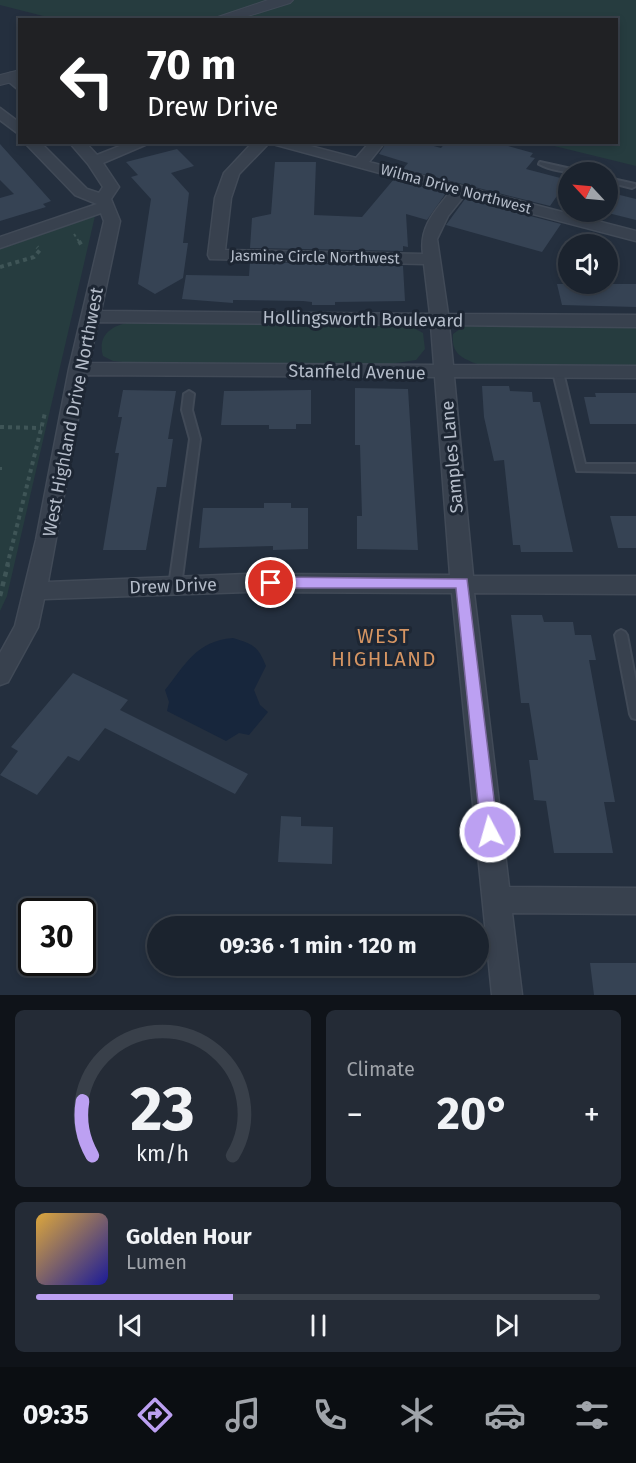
<!DOCTYPE html>
<meta charset="utf-8">
<style>
:root{--surface:#1b232e;--page:#242b36;--text:#f1f3f6;--muted:#a0a4aa;--line:#39404a;--accent:#bca0f2}
body{margin:0;font-family:"Fira Sans",sans-serif;background:var(--page);color:var(--text);height:100vh;display:flex;flex-direction:column;font-size:22px;white-space:nowrap}
*{box-sizing:border-box;margin:0}
p{font-size:20px;color:var(--muted)}
.icon{flex:none;width:33px;height:33px;fill:none;stroke:currentColor;stroke-width:2;stroke-linecap:round;stroke-linejoin:round}
.map{position:relative;height:995px;overflow:hidden}
.sheet{display:flex;flex-direction:column;gap:15px;padding:15px;background:#0f1319;flex:1}
.sheet>*{flex:none}
.top-card{position:absolute;left:18px;top:18px;width:600px;height:126px;border-radius:0px;box-shadow:0 3px 9px #0003,0 0 0 2px var(--line);background:#202124;color:#fff;overflow:hidden}
.needle{width:39px;rotate:296deg}
.controls{position:absolute;left:558px;top:162px;display:grid;gap:12px}
.controls a{display:grid;place-items:center;width:60px;height:60px;border-radius:50%;background:var(--surface);box-shadow:0 3px 9px #0003,0 0 0 2px var(--line);font-size:30px}
.speed{position:absolute;left:18px;top:898px;display:flex;gap:12px;font-size:30px;font-weight:700;text-align:center}
.speed>*{display:grid;place-content:center;width:78px;height:78px;border-radius:50%;background:var(--surface);box-shadow:0 3px 9px #0003,0 0 0 2px var(--line);line-height:1}
.speed .limit{border:3px solid #111;border-radius:9px;background:#fff;color:#111}
.pin{position:absolute;display:grid;place-items:center;width:51px;height:51px;color:#fff;margin:-26px;border:3px solid #fff;border-radius:50%;box-shadow:0 2px 6px #0007}
.me{position:absolute;width:66px;margin:-33px;rotate:354deg;stroke-linejoin:round;filter:drop-shadow(0 0 4px #0008)}
.turn{display:flex;align-items:center;gap:21px;height:126px;padding:0 30px;font-size:27px}
.turn .icon{width:78px;height:78px;stroke-width:2.5}
.turn b{display:block;font-size:42px;line-height:51px}
.big{font-size:45px;font-weight:700;line-height:1.1}
.sheet .tile{flex:1;display:flex;flex-direction:column;justify-content:center;gap:9px;min-width:0;padding:0 21px;border-radius:9px;background:var(--page)}
.sheet .dial{align-items:center;gap:0}
.dial svg{height:156px;overflow:visible;fill:none;stroke:var(--line);stroke-width:7;stroke-linecap:round;text-anchor:middle}
.dial text{fill:var(--text);stroke:none}
.song{display:flex;align-items:center;gap:18px}
.cover{width:72px;height:72px;border-radius:9px;background:linear-gradient(135deg,hsl(40 70% 55%),hsl(240 70% 35%))}
.played{height:6px;border-radius:3px;background:linear-gradient(90deg,var(--accent) 35%,var(--line) 35%)}
.keys{display:flex;justify-content:space-around;direction:ltr}
.heat{display:flex;justify-content:space-between;align-items:center;font-size:33px;direction:ltr}
.sheet .tiles{flex:1;display:grid;gap:15px;grid-template-columns:1fr 1fr}
.tile:last-child{grid-column:span 2}
.trip{position:absolute;left:147px;top:916px;width:342px;height:60px;border-radius:30px;background:var(--surface);box-shadow:0 3px 9px #0003,0 0 0 2px var(--line);font-weight:700;line-height:60px;text-align:center}
.tab-bar{display:flex;height:96px;justify-content:space-around;align-items:center;background:#0b0e12;color:var(--muted)}
.tab-bar .icon{width:42px;height:42px}
.tab-bar .selected{color:var(--accent)}
.tab-bar b{font-size:27px;color:var(--text)}
.map>svg:first-child{display:block}
.green{fill:#263c3f}
.water{fill:#17263c}
.building{fill:#364354}
.lines{fill:none;stroke-linecap:round;stroke-linejoin:round}
.service-casing{stroke:#414a57;stroke-width:4}
.minor-casing{stroke:#414a57;stroke-width:3}
.tertiary-casing{stroke:#414a57;stroke-width:2}
.path-far2{stroke:#3f5557;stroke-width:2;stroke-dasharray:3 3;stroke-linecap:butt}
.path-far1{stroke:#3f5557;stroke-width:4;stroke-dasharray:4 4;stroke-linecap:butt}
.path{stroke:#3f5557;stroke-width:4.5;stroke-dasharray:5 5;stroke-linecap:butt}
.service{fill:#38414e;fill-rule:evenodd}
.minor{fill:#38414e;fill-rule:evenodd}
.tertiary{fill:#38414e;fill-rule:evenodd}
.route{fill:#bca0f2;stroke:#7a689d;stroke-width:1.5}
.labels{text-anchor:middle;dominant-baseline:central;stroke-width:6;stroke-linejoin:round;paint-order:stroke}
.far-street-label{font-size:15px;fill:#b4bcc9;stroke:#1d2633}
.street-label{font-size:18px;fill:#b4bcc9;stroke:#1d2633}
.neighbourhood-label{font-size:20px;letter-spacing:1.5px;fill:#d59563;stroke:#1d2633}
</style>
<div class="map">
<svg width="636" height="995" viewBox="0 0 636 995">
<rect width="100%" height="100%" fill="#242f3e"/>
<path class="green" d="M0 0H636V166L542 143 616 142V20H59L0 5Z
M95 216 7 596 0 611V249Z
M131 322 408 325 423 333 425 349 416 360 390 364 131 363 113 361 103 356C97 335 112 325 131 322Z
M467 324 636 325V365L477 364C461 358 451 353 453 334Z"/>
<path class="water" d="M233 638C253 644 258 646 266 666L254 690 260 705 268 712 249 735 239 733 226 741 167 711 169 702 165 690C186 664 196 641 233 638Z"/>
<path class="building" d="M387 142H419L441 148 446 142H494L533 153 530 157 535 158 526 169 568 180 550 206 403 169 408 163 379 154Z
M0 144 51 201 43 204 46 207 0 221V198L14 194 0 180Z
M177 149 194 166 171 173 189 193 183 243H188L183 278 155 294 138 284 151 199 131 177 138 175 126 162Z
M275 162H316L314 215 362 217 394 179 446 193 427 220 406 214 408 247 403 246V251L250 248 252 218 271 214Z
M608 192 636 199V220L608 213Z
M465 199 561 224 542 252 446 225Z
M250 262 403 266 405 301 335 302V305H312V302L303 301 233 300V303L182 299 186 275 249 276Z
M557 284H636V307L562 305Z
M482 386H509L510 391 532 392 533 402H540L573 552H521L520 545H513L504 460 494 461 484 417Z
M355 388 408 389 418 550 357 549V516H362L360 445H355Z
M123 390 176 391 168 439H173L166 487H157L146 550H103L119 453H115L122 417H118Z
M311 390V424H296V429H269V425H221L224 391Z
M595 393H636V424H590L584 397H596Z
M264 503H291V508H308V549L273 550V546L199 548 203 508H264Z
M610 516H636V548H618Z
M511 615H542L544 622H573L575 635H591L596 660H589L615 802H604L613 853H554L546 801 534 800 529 760H538L529 703H521Z
M73 673 128 700 120 710 248 774 235 794 105 728 79 761 68 756 37 795 0 775 18 751 11 747Z
M281 816 301 817V826L333 827 332 864 278 862Z
M590 963H636V995H594Z"/>
<g class="lines">
<defs>
<path id="service" d="M540 162 576 170 580 172C567 173 550 170 539 164Z
M608 178 635 184 636 186 632 188 608 182Z
M558 369 563 372 585 464H636V472L577 471 553 372Z
M189 391 194 394 192 410 200 439 181 586 179 589H171L169 586 190 439 182 410 184 394Z
M621 630 625 632 627 635 636 682V719L632 718 630 714 615 635 617 632Z"/>
<path id="minor" d="M10 73 20 79V91L3 77Z
M0 108 20 123V135L0 120Z
M24 142H40L87 189 99 193 103 187 88 164 69 142H85L97 155 130 142H152L103 163 119 187 111 199 120 221 101 311 430 314 424 264 210 259 208 255 215 198 224 173 253 142H295L356 158 370 142H385L369 162 636 231V241L464 196 448 216 437 239 448 314 636 315V327L449 325 453 365 636 366V378L454 377 473 576H636V594L474 593 509 887 636 888V914L512 913 522 995H492L452 593 247 592 44 599 38 627 8 682 0 685V653L15 626 36 540 69 369 104 221 101 213 0 248V237L97 204 75 195ZM269 143 450 192C434 212 419 228 423 254L225 250 231 198 239 174ZM98 322 431 325 434 365 89 363ZM86 375 435 377 450 575 247 574 48 582Z"/>
<path id="tertiary" d="M268 0H293L290 3 235 20H209Z
M20 70V80L0 85V75Z"/>
</defs>
<use href="#service" class="service-casing"/>
<use href="#minor" class="minor-casing"/>
<use href="#tertiary" class="tertiary-casing"/>
<path class="path-far2" d="M74 234 80 243"/>
<path class="path-far1" d="M79 241 83 248
M0 267 34 257 40 250 37 247
M0 427 41 428
M0 467V470
M7 566 45 413"/>
<path class="path" d="M0 596 8 564"/>
<use href="#service" class="service"/>
<use href="#minor" class="minor"/>
<use href="#tertiary" class="tertiary"/>
</g>
<path class="route" d="M271 577 467 579 498 832 496 838 490 840 483 838 481 832 456 588H271L263 583Z"/>
<g class="labels">
<g class="far-street-label">
<text transform="translate(456 189) rotate(15)">Wilma Drive Northwest</text>
<text transform="translate(315 257) rotate(1)">Jasmine Circle Northwest</text>
</g>
<g class="street-label">
<text transform="translate(363 319) rotate(1)">Hollingsworth Boulevard</text>
<text transform="translate(357 372) rotate(1)">Stanfield Avenue</text>
<text transform="translate(73 412) rotate(-79)">West Highland Drive Northwest</text>
<text transform="translate(452 457) rotate(-95)">Samples Lane</text>
<text transform="translate(173 586) rotate(-2)">Drew Drive</text>
</g>
<g class="neighbourhood-label">
<text x="384" y="636">WEST<tspan x="384" dy="23">HIGHLAND</tspan></text>
</g>
</g>
</svg>
<div class="controls">
<a><svg class="needle" viewBox="-14 -14 28 28"><path d="M0-13l5 13h-10z" fill="#e53935"/><path d="M0 13l5-13h-10z" fill="#a0a4aa"/></svg></a>
<a><svg class="icon" aria-label="sound" viewBox="0 0 24 24"><path d="M4 9h4l5-4v14l-5-4H4zM17 9q2 3 0 6"/></svg></a>
</div>
<div class="speed"><div class="limit">30</div></div>
<div class="pin" style="left:271px;top:583px;background:#d93025"><svg class="icon" aria-label="arrive" viewBox="0 0 24 24"><path d="M6 21V4h12l-3 4 3 4H6"/></svg></div>
<svg class="me" style="left:490px;top:832px" viewBox="-20 -20 40 40"><circle r="17" fill="#bca0f2" stroke="#fff" stroke-width="3"/><path d="M0-11L8 9 0 5-8 9z" fill="#fff"/></svg>
<div class="trip">09:36 · 1 min · 120 m</div>
<div class="top-card">
<div class="turn"><svg class="icon" aria-label="left" viewBox="0 0 24 24"><path d="M17 20v-9H6M10 6l-5 5 5 5"/></svg><div><b>70 m</b>Drew Drive</div></div>
</div>
</div>
<section class="sheet">
<div class="tiles">
<div class="tile dial"><svg viewBox="0 0 100 80">
<path d="M14 69A42 42 0 1 1 86 69"/>
<path d="M14 69A42 42 0 0 1 9 41" stroke="#bca0f2"/>
<text x="50" y="56" font-size="32" font-weight="700">23</text>
<text x="50" y="72" font-size="11">km/h</text>
</svg></div>
<div class="tile"><p>Climate</p>
<div class="heat"><a>−</a><b class="big">20°</b><a>+</a></div>
</div>
<div class="tile">
<div class="song"><i class="cover"></i><div><b>Golden Hour</b><p>Lumen</p></div></div>
<div class="played"></div>
<div class="keys"><svg class="icon" aria-label="previous" viewBox="0 0 24 24"><path d="M18 5L8 12l10 7zM5 5v14"/></svg><svg class="icon" aria-label="pause" viewBox="0 0 24 24"><path d="M8 5v14M16 5v14"/></svg><svg class="icon" aria-label="next" viewBox="0 0 24 24"><path d="M6 5l10 7-10 7zM19 5v14"/></svg></div>
</div>
</div>
</section>
<nav class="tab-bar">
<b>09:35</b>
<svg class="icon selected" aria-label="directions" viewBox="0 0 24 24"><path d="M12 3l9 9-9 9-9-9zM9 14v-3h6M13 9l2 2-2 2"/></svg>
<svg class="icon" aria-label="music" viewBox="0 0 24 24"><path d="M9 18V5l10-2v13"/><circle cx="6" cy="18" r="3"/><circle cx="16" cy="16" r="3"/></svg>
<svg class="icon" aria-label="phone" viewBox="0 0 24 24"><path d="M5 4h4l2 5-3 2q2 4 5 5l2-3 5 2v4C11 20 4 13 5 4z"/></svg>
<svg class="icon" aria-label="climate" viewBox="0 0 24 24"><path d="M12 3v18M4 7l16 10M4 17L20 7"/></svg>
<svg class="icon" aria-label="car" viewBox="0 0 24 24"><path d="M5 17H2v-5l4-1 3-4h7l3 4 3 1v5h-3M9 17h6M6 11h13"/><circle cx="7" cy="17" r="2"/><circle cx="17" cy="17" r="2"/></svg>
<svg class="icon" aria-label="filters" viewBox="0 0 24 24"><path d="M4 7h16M4 17h16"/><circle cx="9" cy="7" r="2"/><circle cx="15" cy="17" r="2"/></svg>
</nav>
